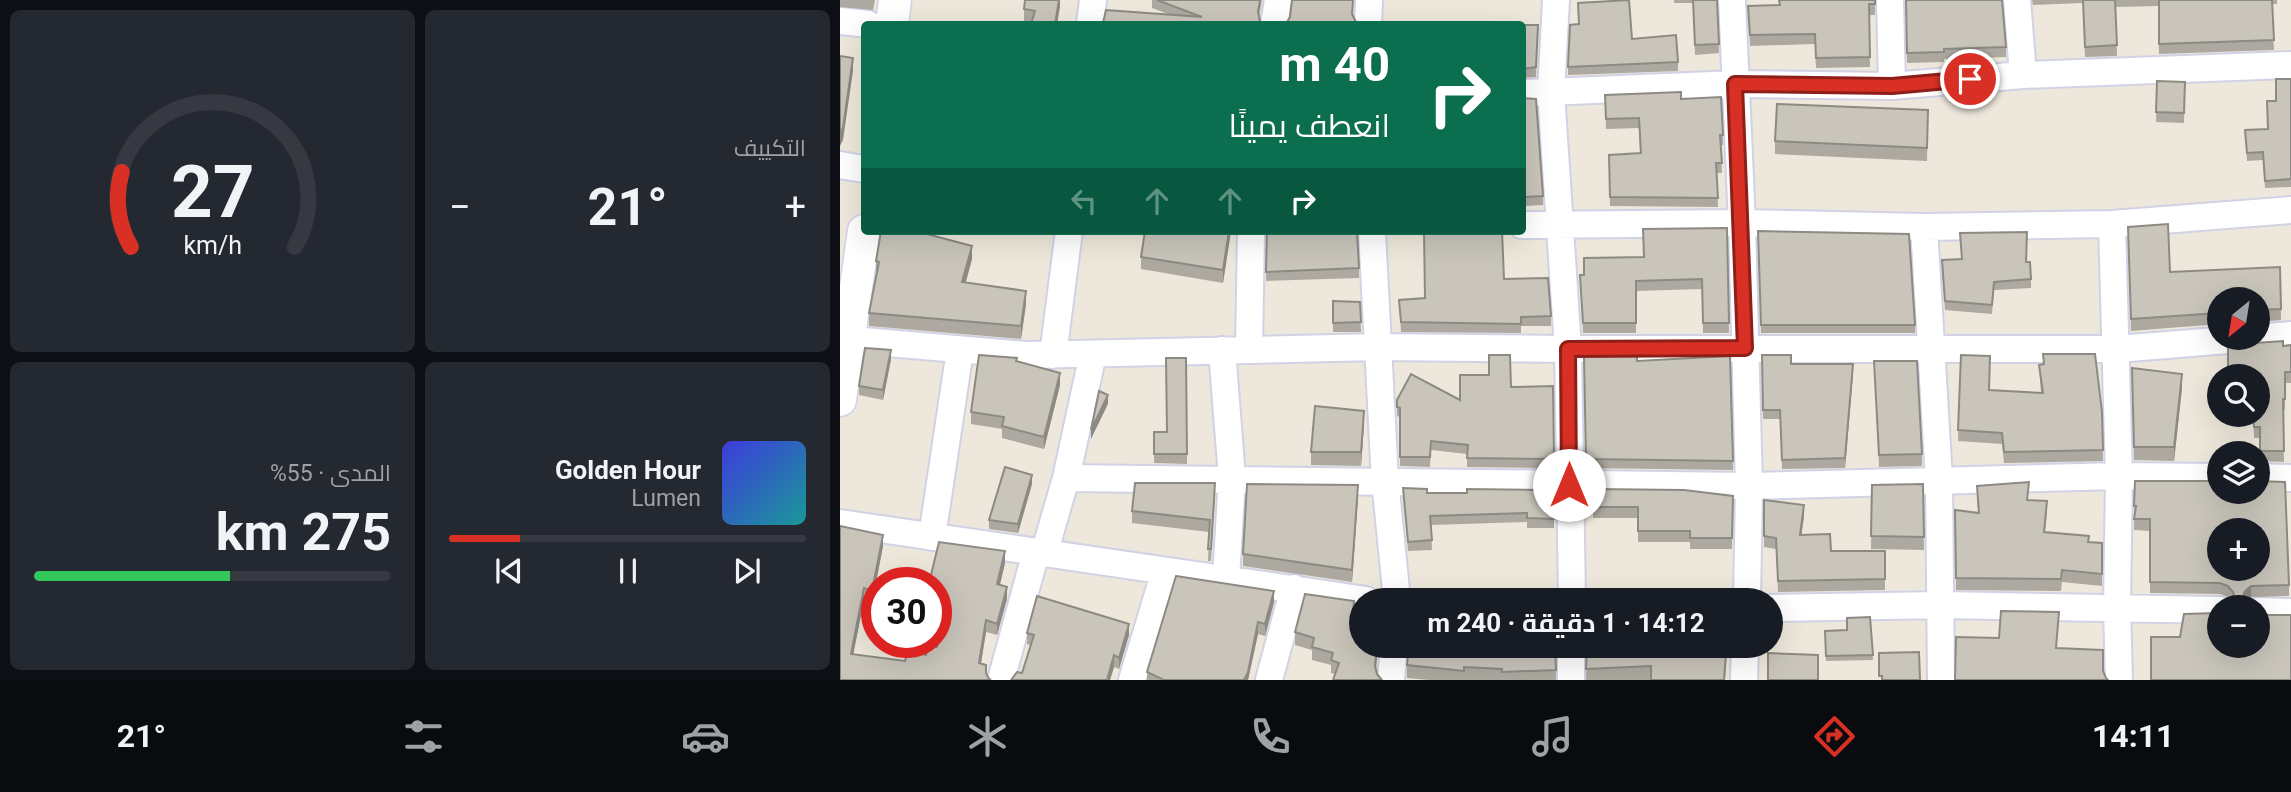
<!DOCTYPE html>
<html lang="ar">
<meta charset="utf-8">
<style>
:root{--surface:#171b24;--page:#242831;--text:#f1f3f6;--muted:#9ea1a6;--line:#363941;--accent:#d93025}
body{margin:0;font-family:Roboto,Cairo,sans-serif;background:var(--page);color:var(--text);direction:rtl;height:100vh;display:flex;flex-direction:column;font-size:26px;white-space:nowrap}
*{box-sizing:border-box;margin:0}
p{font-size:23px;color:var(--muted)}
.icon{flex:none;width:38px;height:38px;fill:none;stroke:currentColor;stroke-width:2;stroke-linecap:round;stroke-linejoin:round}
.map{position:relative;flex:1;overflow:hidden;direction:ltr}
.panel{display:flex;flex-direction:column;gap:10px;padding:10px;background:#0d0f14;width:840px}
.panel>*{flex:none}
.guide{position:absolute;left:21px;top:21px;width:665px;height:214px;border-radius:7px;box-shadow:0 7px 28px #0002;direction:rtl;background:#0b6e4f;color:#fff;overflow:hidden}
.needle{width:46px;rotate:210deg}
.tools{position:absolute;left:1367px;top:287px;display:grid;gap:14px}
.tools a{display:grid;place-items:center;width:63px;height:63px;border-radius:50%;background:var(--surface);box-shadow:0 7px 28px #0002;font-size:35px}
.speed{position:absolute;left:21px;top:567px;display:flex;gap:14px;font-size:35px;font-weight:700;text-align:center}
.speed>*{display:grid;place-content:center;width:91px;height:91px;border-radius:50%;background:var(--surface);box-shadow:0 7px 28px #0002;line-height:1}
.speed .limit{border:10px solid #d22;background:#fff;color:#111}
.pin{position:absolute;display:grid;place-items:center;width:60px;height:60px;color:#fff;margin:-30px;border:4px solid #fff;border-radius:50%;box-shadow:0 2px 7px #0007}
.me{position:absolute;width:77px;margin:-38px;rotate:0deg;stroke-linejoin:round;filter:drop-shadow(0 0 5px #0008)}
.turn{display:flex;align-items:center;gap:24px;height:147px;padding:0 21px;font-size:32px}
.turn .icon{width:91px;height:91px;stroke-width:2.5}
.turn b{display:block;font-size:49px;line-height:60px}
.lanes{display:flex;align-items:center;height:66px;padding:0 21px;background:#0003;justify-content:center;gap:35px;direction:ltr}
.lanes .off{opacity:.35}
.big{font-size:52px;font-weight:700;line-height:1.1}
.panel .widget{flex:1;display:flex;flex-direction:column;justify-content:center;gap:10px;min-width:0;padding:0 24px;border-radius:10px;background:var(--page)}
.panel .dial{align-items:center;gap:0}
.dial svg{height:182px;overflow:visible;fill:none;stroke:var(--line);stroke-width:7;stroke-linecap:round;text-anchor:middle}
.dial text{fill:var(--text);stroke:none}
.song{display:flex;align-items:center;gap:21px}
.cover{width:84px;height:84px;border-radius:10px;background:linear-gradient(135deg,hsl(240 70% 55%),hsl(180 70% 35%))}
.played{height:7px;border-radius:4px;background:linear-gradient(90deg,var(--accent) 20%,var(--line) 20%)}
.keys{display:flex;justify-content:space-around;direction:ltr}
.heat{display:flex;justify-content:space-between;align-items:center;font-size:38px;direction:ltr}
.charge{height:10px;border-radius:5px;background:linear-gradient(90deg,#34c759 55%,var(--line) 0)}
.panel .tiles{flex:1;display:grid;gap:10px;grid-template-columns:repeat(2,1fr)}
.trip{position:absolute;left:509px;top:588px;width:434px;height:70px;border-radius:35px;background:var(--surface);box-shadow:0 7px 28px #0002;font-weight:700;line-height:70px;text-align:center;direction:rtl}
.dock{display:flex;height:112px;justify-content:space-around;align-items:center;background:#090b0e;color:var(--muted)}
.dock .icon{width:49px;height:49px}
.dock .on{color:var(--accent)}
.dock b{font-size:32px;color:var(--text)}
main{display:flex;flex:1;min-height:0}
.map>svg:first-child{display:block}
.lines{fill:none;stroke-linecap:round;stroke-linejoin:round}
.minor-casing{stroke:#d1d2e5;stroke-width:30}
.tertiary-casing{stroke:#d1d2e5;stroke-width:35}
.minor{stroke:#fff;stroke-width:26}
.tertiary{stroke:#fff;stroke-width:32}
.wall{fill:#ada9a1}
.shaded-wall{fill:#8d8a83}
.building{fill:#c9c5bb;stroke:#8d8a83;stroke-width:2;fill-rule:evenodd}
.route-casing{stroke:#8d1f18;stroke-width:18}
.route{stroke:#d93025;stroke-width:12}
</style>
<main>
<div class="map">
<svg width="1451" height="680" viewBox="0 0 1451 680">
<rect width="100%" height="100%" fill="#eee8dc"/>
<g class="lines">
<defs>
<path id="minor" d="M716 0 711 92 728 349 732 600
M892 0 902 223 909 486 907 600
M1050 0 1052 86
M1177 0 1183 75
M0 21 28 24
M250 24 253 0
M434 24 438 0
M528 24 529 0
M682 93 895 84 1052 86 1183 75 1451 65
M0 165 24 169
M1272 224 1279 476 1277 608 1279 680
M682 225 902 223 1084 227 1272 224 1451 210
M1084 227 1099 480 1101 680
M532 231 545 480 557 600
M0 339 187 355 537 347 728 349H1277L1451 335
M382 350 392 478 386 579
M409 350 411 231
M213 355 229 231
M1418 477 1451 478
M226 478 909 486 1279 476 1379 477
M0 523 526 600
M92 537 120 350
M204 554 226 478 253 354
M931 608 1101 605 1379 610
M1418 611 1451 612
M161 680 196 552
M292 680 325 571
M429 680 454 588
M551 680 554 646
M731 680V646
M904 680 905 646"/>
<path id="tertiary" d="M52 24 55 0
M0 400 24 231"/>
</defs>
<use href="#minor" class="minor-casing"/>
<use href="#tertiary" class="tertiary-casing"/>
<use href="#minor" class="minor"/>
<use href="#tertiary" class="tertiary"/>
</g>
<path class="wall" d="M0 0H35L33 10 0 7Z
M220 0 217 24H184V9Z
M312 0H422L419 17 263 23 331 15 312 8Z
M834 0H877L879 53 855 55 853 3H834Z
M1035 0V15H1029L1030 67 976 68 975 44 910 46 908 6Z
M1066 0 1166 47V57L1104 59V62L1067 63Z
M1192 0H1437V4H1432L1434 50 1319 54 1318 6 1276 7 1277 56 1245 57 1243 3 1193 5Z
M682 25H698L696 77 682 78Z
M792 39 838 62V71L728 75V67Z
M1451 79V187L1425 188 1423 160 1407 161 1405 130 1428 129Z
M1317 81 1345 82 1344 123 1316 122Z
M765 95 841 99 883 135V145H881L882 173H877L878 207 770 206 769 155 800 153 799 128 766 129Z
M682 98 703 196V205L682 206Z
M1088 124 1087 161 935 154V141Z
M1288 227 1330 272 1440 267 1441 320 1418 322V299H1379V324L1291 331Z
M887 228 889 333H863L862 289 796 291V333H743L740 275H744L803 257Z
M86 231 85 233 132 259 126 282 186 304 181 339 29 326V313L36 273V261Z
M391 231 383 283 301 269V257Z
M427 231 519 268V278L426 281Z
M918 231 1075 325V333H921Z
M1121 259 1186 262 1191 279V288L1154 290 1152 314 1105 310 1102 269Z
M664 279 711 316V326H681V333L561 332 559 300 585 298Z
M493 301 520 302 521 332H493Z
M1451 345V383H1445V410H1443L1444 462 1420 461V438H1414L1413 415 1443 346Z
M1203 354 1262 412 1263 461 1164 463 1162 444 1118 441 1121 355 1149 390 1201 393 1199 365 1203 364Z
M922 355 951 364 1013 373 1005 468 942 469 940 419H923Z
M744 356 797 361 890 356 893 470 746 468Z
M346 358 347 464 314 463V432H327Z
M51 359 43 400 19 395V386Z
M177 361 220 385 204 449 162 438V429L131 424V412Z
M1034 361 1082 454V466L1039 467Z
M1292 368 1342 388 1334 461 1294 460Z
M713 386 714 468 627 467V454L591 450 590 467 560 466V417L557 416V400H620L671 387Z
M524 424 521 466 471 465V452Z
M1295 481 1449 585V596L1411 597 1405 602 1393 603 1388 597 1380 594 1310 593V531L1294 530Z
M192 484 178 533 149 529V520Z
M1083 484 1084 550 1031 549 1032 485Z
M1137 486 1188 500 1207 513 1205 532 1249 542 1262 543V586L1222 582 1221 591 1116 590 1115 510 1138 513Z
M563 488 587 493H627L714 490V528H687V522L591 525 592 550 568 551Z
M754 489 893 496 892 549H850V542H798V518H753Z
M375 495 371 561H368L369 532 292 523V511Z
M518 497 512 582 403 566V554Z
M924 500 964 516 961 535 991 551H1045V590L938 592 936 549 924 547Z
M0 526 43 546 32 603 24 600 13 654 65 661 86 655 97 647 104 609 96 607V583L165 563 160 585 167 599 157 635 146 632 141 663 0 680Z
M434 602 425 636 418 634 408 680H307V672Z
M514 612 538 646 536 670 537 674H495L491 673V665L472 660V650L455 645V632Z
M1030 617 1033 660 986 661 985 631 1007 630Z
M187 633 289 635 279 669 274 667 270 680H171L182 673 190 645 187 644Z
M715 646 716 680H589L567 678V665Z
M747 646 863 653 886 667 885 680H746Z"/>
<path class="shaded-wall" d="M219 0H220V7L217 24H215Z
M13 58V71L3 140 0 146V133Z
M389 231H391L383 283V270Z
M132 246V259L122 295V282Z
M186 291V304L181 339V326Z
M51 350V359L43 400V390Z
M1013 364V373L1005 468V458Z
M220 373V385L204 449V437Z
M1342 374V388L1334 461V447Z
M268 395V404L251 439V430Z
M524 411V424L521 466V452Z
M192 475V484L178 533V524Z
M518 485V497L512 582V570Z
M964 505V516L960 546V535Z
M43 535V546L32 603V591Z
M165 551V563L157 596V584Z
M1411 586V597L1405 602 1403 607 1402 598 1405 591Z
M167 587V599L157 635V624Z
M24 588V600L11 666V654Z
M434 591V602L425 636V624Z
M146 620V632L139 675V663Z
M418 622V634L408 680H404Z
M289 624V635L279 669V658Z
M274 655V667L270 680H267Z"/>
<path class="building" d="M185 0H219L215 24H191L195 11 184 9Z
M317 0H420L418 12 420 21 423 24H261L263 23 266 10 362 17Z
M452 0H513L512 14 517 24H446L450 17Z
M789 0 792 39 836 35 838 62 728 67 730 25 739 24 738 3Z
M853 0H877L879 44 855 45Z
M939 0H1035V4H1029L1030 57 976 58 975 34 910 35 908 6 940 5Z
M1066 0H1162L1166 47 1104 49V52L1067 53Z
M1243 0H1275L1277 45 1245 47Z
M1319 0H1432L1434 40 1319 44Z
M682 25H698L696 67 682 69Z
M0 56 13 58 3 128 0 133Z
M1436 79H1451V179L1425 181 1423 152 1407 153 1405 130 1428 129 1427 101H1436Z
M1317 81 1345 82 1344 113 1316 112Z
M841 92V99L881 97 883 135H880L882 163H876L878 198 770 197 769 155 801 153 799 118 766 119 765 95Z
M682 98 696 99 703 196 682 197Z
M937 104 1088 110 1087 148 935 141Z
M1328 224 1330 272 1440 267 1441 309 1418 310V299H1379V313L1291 319 1288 227Z
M887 228 889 323H863L862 279 796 281V323H743L740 275H744V258L804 257 803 229Z
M41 231H83V233L132 246 122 282 186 291 181 326 29 313 39 262 36 261Z
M305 231H389L383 270 301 257Z
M427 231H517L519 268 426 272Z
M584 231H662L664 279 708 278 711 316 681 317V324L561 322 559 300 585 298Z
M918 231 1069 234 1075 325H921Z
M1187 232 1186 262H1190L1191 279 1154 282 1152 305 1105 301 1102 260 1122 259 1120 233Z
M493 301 520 302 521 322 493 323Z
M1443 341V346L1451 345V372H1445V399H1443L1444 451H1420V427H1414L1413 415H1418V376H1388V345Z
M25 348 51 350 43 390 19 386Z
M1203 354H1255L1262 412 1263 450 1164 452 1162 433 1118 430 1121 355 1150 356 1149 390 1203 393 1199 365 1204 364Z
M139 355 177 358 176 361 220 373 204 437 162 426 164 417 131 412Z
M649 355H670L671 387 713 386 714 459 627 458 628 445 591 441 590 457H560V408L557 407V400L571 374 620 400V375H649Z
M922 355H951V364H1013L1005 458 942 460 940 410H923Z
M744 356H797V361L890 356 893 461 746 459Z
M326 358H346L347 454H314V432H327Z
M1034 361H1077L1082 454 1039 455Z
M1292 368 1342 374 1334 447H1294Z
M259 391 268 395 251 430Z
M475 406 524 411 521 452H471Z
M165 467 192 475 178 524 149 520Z
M1295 481H1379V492H1418V481L1445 482 1449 585 1411 586 1405 591 1402 598 1404 607H1392L1395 598 1393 592 1388 586 1380 583 1310 582V519H1294L1296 506H1294ZM1379 530H1418V569H1379Z
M1189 482 1187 500 1207 501 1204 532 1249 536 1248 542 1262 543V574L1222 570 1221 579 1116 578 1115 510 1139 513 1137 486Z
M295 483H375L371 549H368L370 520 292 511Z
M407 484 518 485 512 570 403 554Z
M1083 484 1084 537 1031 536 1032 485Z
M563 488 587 489V493H627V489L714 490V519L687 518V513L590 516 592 540 568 542Z
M754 489 844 490 893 496 892 538H850V531H798V507H753Z
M924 500 964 505 960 535 990 534 991 551H1045V579L938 581 936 538 924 536Z
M0 526 43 535 32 591 24 588 11 654 65 661 68 649 86 655 89 645 97 647 106 598 96 596V583H89L99 542 165 551 157 584 167 587 157 624 146 620 139 663 146 665V673L149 679 151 680H0Z
M336 576 434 591 425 624 418 622 408 672 404 680H324L307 672Z
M572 591H581V600H564H567Z
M465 594 514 601 513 612 522 615V646H537L535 666 537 674 542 680H493L499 663 491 660 493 653 472 647 474 638 455 632Z
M197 596 289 624 279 658 274 655 267 680H171L177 672 182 673 194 635 187 633Z
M1161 611 1219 612 1216 648 1263 650V671L1266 678 1268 680H1115L1116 637 1159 638Z
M1379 613V646H1418V615H1451V680H1311V637H1340L1344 614Z
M1030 617 1033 655 986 656 985 631 1007 630V618Z
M569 646H715L716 670 662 672V669L624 667V671L567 665Z
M747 646H863L862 652 886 654 884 680H811V666L746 669Z
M1079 652 1080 680H1042V676H1039V653Z
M928 653 978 655V680H928Z"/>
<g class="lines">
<defs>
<path id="route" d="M729 485 728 349 905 348 895 84 1052 86 1130 79"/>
</defs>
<use href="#route" class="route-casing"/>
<use href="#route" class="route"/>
</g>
</svg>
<div class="tools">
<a><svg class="needle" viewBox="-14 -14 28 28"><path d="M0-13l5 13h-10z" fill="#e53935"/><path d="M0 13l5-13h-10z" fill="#9ea1a6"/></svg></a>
<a><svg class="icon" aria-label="search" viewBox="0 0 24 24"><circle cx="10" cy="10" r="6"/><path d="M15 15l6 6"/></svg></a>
<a><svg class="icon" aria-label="layers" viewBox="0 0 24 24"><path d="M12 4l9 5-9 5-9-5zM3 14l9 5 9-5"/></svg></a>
<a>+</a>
<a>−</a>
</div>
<div class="speed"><div class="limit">30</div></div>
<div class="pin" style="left:1130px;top:79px;background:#d93025"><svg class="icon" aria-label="arrive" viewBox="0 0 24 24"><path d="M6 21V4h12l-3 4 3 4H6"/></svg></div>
<svg class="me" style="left:729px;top:485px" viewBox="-20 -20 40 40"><circle r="19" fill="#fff"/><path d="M0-13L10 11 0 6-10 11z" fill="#d93025"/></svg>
<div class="trip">14:12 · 1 دقيقة · 240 m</div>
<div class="guide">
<div class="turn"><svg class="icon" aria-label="right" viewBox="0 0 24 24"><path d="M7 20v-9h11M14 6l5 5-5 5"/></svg><div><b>40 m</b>انعطف يمينًا</div></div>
<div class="lanes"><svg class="icon off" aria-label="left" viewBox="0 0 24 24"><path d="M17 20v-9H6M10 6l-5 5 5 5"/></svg><svg class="icon off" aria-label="ahead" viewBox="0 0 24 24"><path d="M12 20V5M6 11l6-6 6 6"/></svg><svg class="icon off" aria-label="ahead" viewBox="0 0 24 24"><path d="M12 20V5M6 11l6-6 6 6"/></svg><svg class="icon" aria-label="right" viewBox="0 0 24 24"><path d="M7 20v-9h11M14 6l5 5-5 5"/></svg></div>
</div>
</div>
<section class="panel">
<div class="tiles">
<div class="widget"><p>التكييف</p>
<div class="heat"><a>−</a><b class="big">21°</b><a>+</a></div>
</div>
<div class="widget dial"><svg viewBox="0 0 100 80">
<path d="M14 69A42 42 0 1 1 86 69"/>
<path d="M14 69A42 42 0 0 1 10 36" stroke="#d93025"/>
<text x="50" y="56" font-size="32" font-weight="700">27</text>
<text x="50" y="72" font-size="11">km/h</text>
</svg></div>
<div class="widget">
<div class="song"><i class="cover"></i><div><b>Golden Hour</b><p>Lumen</p></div></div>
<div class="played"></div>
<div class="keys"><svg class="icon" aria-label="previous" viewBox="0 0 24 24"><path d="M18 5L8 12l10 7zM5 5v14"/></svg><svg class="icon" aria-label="pause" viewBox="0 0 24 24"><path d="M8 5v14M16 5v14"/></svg><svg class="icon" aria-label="next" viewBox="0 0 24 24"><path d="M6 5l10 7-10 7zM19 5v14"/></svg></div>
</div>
<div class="widget"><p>المدى · 55%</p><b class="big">275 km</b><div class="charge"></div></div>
</div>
</section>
</main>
<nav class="dock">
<b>14:11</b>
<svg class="icon on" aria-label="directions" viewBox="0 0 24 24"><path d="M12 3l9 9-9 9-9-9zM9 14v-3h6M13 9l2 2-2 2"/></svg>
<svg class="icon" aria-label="music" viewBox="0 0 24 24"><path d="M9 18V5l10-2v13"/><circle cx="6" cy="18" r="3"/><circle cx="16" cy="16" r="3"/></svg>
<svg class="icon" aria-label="phone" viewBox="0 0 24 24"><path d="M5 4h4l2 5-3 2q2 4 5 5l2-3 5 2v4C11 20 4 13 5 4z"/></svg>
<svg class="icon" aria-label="climate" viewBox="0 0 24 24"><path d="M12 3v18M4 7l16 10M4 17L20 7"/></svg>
<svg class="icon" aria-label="car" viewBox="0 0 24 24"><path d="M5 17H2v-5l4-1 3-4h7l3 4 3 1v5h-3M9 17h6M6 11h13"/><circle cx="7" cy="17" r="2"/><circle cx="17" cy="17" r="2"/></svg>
<svg class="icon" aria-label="filters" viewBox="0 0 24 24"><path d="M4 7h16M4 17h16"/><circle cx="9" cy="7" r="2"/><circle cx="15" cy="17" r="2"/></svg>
<b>21°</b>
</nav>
